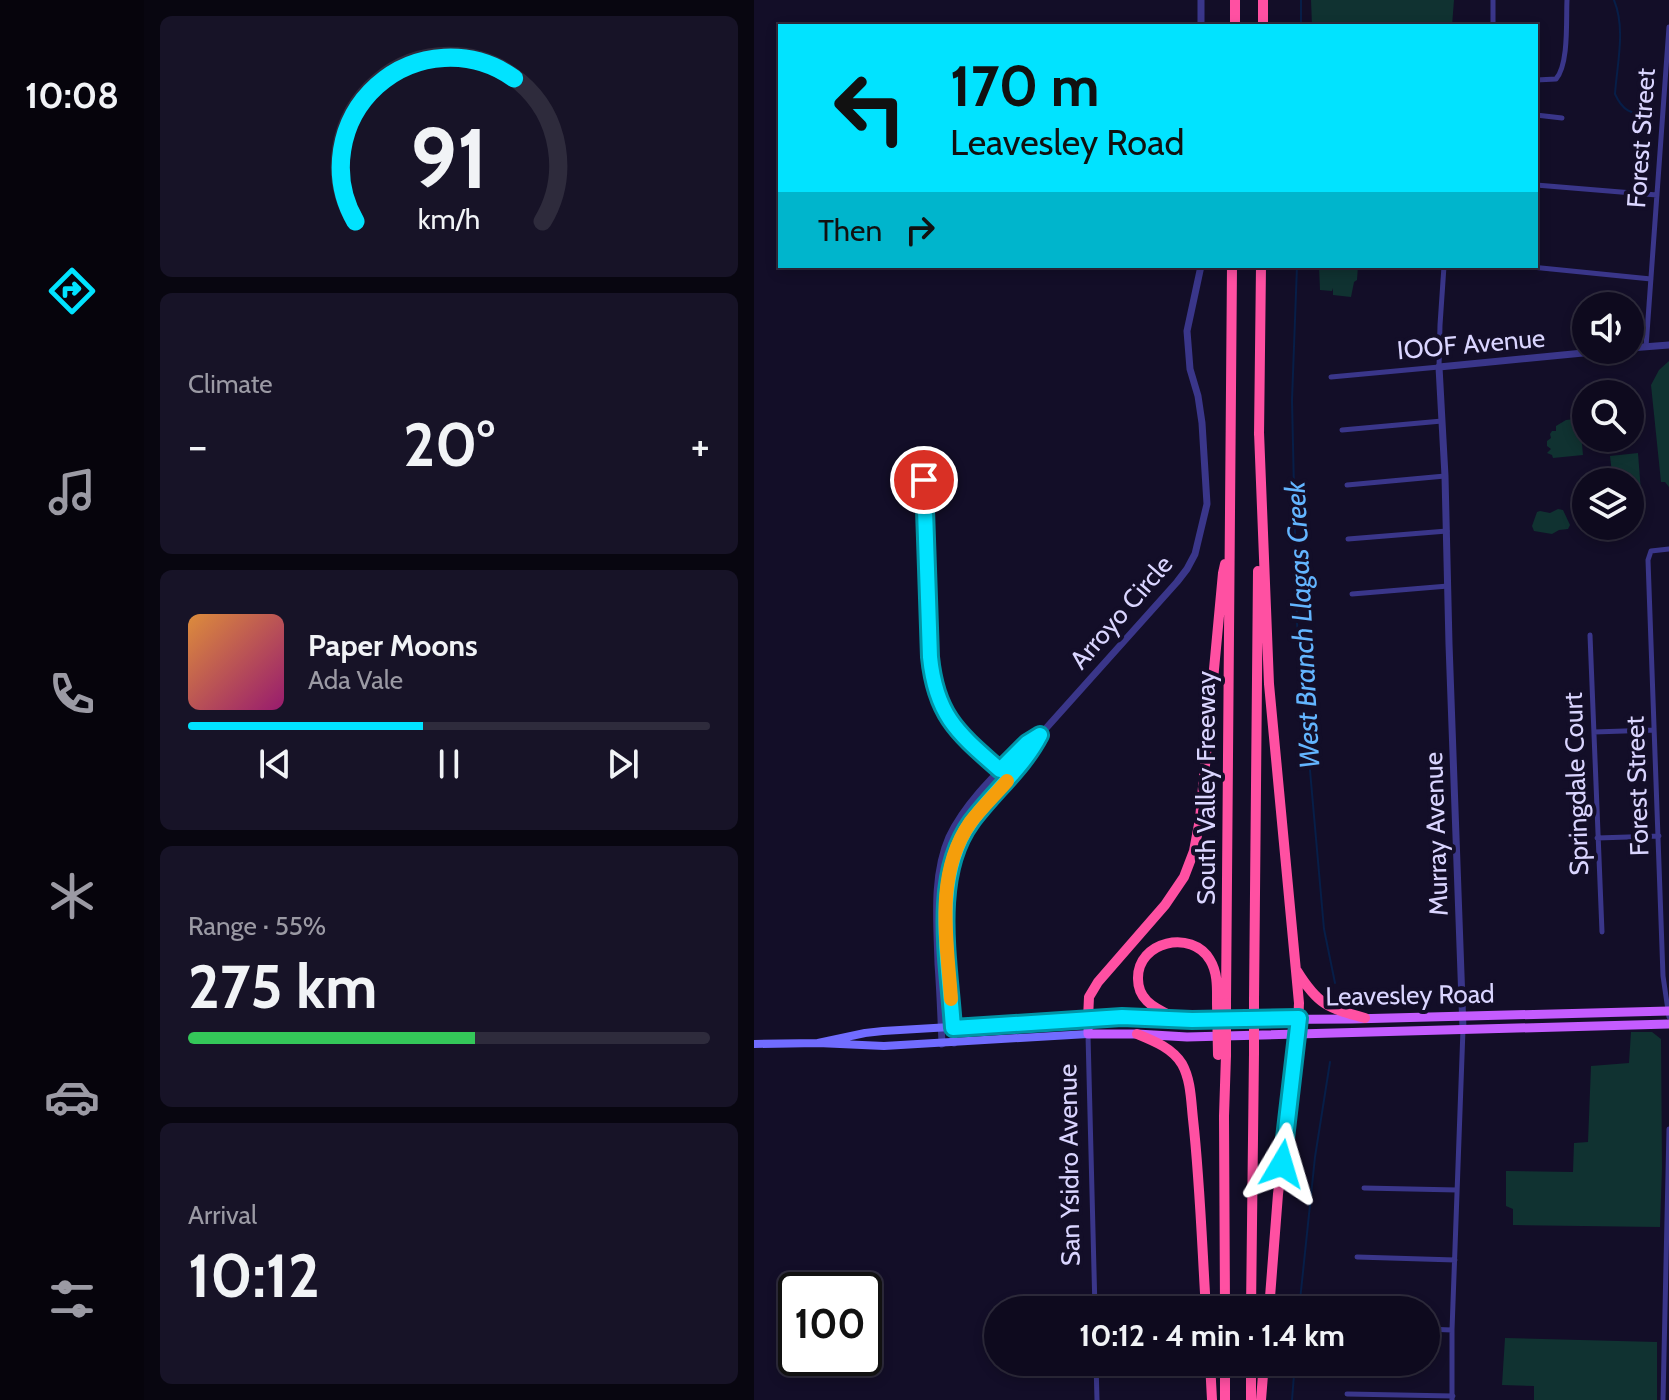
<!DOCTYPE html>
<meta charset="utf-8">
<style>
:root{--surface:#0e0a1e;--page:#171327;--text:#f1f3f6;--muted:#9b9aa4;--line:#2e2b3c;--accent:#01e3ff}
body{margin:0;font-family:Cabin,sans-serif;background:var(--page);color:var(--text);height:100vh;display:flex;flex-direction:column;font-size:30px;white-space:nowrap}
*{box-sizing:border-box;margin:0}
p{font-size:26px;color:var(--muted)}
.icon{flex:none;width:44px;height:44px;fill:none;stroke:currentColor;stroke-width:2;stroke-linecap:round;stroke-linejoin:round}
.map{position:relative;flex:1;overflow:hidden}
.drawer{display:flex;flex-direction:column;gap:16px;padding:16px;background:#080610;width:610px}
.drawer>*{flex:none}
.guide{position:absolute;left:24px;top:24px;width:760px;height:244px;border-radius:0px;box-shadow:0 4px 12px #0003,0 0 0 2px var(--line);background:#01e3ff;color:#111;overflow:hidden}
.fabs{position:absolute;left:818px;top:292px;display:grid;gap:16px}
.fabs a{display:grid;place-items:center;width:72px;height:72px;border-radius:50%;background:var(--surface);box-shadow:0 4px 12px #0003,0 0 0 2px var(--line);font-size:40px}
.speed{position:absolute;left:24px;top:1272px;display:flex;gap:16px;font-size:40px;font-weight:700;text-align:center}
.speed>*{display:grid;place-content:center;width:104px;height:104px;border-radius:50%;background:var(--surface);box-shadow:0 4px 12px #0003,0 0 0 2px var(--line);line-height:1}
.speed .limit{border:4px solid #111;border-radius:12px;background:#fff;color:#111}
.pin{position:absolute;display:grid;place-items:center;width:68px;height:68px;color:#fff;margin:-34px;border:4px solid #fff;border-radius:50%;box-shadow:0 2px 8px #0007}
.me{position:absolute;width:88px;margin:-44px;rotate:7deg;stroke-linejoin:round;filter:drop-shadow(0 0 6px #0008)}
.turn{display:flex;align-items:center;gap:28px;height:168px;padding:0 40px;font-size:36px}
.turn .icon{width:104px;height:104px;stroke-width:2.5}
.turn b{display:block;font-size:56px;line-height:68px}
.then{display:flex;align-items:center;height:76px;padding:0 40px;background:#0003;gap:16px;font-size:30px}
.big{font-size:60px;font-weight:800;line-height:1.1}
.drawer .tile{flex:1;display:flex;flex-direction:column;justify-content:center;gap:12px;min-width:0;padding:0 28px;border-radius:12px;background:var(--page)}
.drawer .dial{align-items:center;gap:0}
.dial svg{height:208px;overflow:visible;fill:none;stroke:var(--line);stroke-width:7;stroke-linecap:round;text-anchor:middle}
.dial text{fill:var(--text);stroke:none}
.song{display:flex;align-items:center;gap:24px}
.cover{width:96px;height:96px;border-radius:12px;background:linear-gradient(135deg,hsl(30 70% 55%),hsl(320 70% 35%))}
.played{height:8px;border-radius:4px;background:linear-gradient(90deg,var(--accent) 45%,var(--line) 45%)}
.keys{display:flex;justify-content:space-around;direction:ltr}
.heat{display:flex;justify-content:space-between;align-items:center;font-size:44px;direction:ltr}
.charge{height:12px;border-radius:6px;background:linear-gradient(90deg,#34c759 55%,var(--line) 0)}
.trip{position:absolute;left:230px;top:1296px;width:456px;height:80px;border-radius:40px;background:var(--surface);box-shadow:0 4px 12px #0003,0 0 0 2px var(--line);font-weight:800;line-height:80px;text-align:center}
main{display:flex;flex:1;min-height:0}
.tab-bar{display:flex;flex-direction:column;width:144px;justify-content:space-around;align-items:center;background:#06040c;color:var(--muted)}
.tab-bar .icon{width:56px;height:56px}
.tab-bar .selected{color:var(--accent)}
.tab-bar b{font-size:36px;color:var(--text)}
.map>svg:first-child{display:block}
.green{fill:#103231}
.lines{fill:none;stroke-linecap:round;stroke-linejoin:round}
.stream{stroke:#071e48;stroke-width:2}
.minor{stroke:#3a368a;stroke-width:5}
.tertiary{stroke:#3a368a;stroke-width:7}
.secondary{stroke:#716cff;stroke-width:8}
.primary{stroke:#c45cff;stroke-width:9}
.motorway{stroke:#ff50a2;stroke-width:10}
.motorway-bridge{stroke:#ff50a2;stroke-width:10}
.route-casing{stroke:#0194a6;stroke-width:20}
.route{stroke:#01e3ff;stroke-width:14}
.slow{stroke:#f59e0b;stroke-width:14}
.labels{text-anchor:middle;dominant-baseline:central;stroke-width:8;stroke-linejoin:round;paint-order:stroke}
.street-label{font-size:26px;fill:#dad5ff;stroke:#130e28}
.water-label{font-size:28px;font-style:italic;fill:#63b5ff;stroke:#130e28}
</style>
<main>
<nav class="tab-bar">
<b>10:08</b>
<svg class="icon selected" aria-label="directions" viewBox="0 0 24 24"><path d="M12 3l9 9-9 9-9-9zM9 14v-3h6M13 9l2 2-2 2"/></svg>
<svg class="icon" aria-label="music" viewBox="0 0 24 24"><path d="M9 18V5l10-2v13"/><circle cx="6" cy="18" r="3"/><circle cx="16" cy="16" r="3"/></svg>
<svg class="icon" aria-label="phone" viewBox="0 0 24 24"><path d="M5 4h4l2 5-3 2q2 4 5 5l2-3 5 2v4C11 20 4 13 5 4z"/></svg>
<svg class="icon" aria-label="climate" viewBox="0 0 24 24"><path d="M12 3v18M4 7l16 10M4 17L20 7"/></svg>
<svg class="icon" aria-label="car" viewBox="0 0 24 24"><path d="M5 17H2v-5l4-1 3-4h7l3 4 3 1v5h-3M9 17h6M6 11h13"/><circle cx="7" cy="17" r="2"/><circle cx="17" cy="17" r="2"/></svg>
<svg class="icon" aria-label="filters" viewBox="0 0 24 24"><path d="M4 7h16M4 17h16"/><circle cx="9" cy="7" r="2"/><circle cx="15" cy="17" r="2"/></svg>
</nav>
<section class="drawer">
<div class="tile dial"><svg viewBox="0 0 100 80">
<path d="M14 69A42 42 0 1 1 86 69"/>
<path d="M14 69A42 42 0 0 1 75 14" stroke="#01e3ff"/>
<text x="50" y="56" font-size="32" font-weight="700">91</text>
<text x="50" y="72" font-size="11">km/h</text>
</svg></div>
<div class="tile"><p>Climate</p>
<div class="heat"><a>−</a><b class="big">20°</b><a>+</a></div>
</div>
<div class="tile">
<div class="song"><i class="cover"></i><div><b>Paper Moons</b><p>Ada Vale</p></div></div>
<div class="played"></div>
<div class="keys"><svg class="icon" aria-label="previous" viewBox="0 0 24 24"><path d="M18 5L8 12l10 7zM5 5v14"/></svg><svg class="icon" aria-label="pause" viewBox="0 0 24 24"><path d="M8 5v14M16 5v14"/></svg><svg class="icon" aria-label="next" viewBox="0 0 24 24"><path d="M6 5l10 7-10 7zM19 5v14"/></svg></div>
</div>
<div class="tile"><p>Range · 55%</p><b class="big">275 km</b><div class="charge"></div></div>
<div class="tile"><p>Arrival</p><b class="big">10:12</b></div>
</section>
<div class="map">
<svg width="915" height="1400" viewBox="0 0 915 1400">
<rect width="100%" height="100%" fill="#130e28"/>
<path class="green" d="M557 0H700L698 26H558Z
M565 266H604L603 280 600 282 597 297 579 295V288L578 291 566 290Z
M915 361V487L911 482H907L897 385 905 370Z
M821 419 826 423 829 455 799 458 798 455 793 453 797 449 793 446V441L797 438 796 434 798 431H802V426L812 420Z
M884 453 888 505 876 506V482H859L856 456Z
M804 509 809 510 816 525 814 529 805 530 798 534 780 531 778 526 783 512 786 511 796 513Z
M877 1032H898L907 1039 908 1168 906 1227 759 1225V1209L752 1206V1171L819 1172 820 1143 834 1142 837 1066 875 1063Z
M751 1338 903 1342V1400H780V1386L748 1385Z"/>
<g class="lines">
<path class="stream" d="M547 0V26
M860 0C872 29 863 64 861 94 870 114 879 113 900 117
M543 266 538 400 543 623 570 929 581 983
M545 1310 561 1157 576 1062
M538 1400 541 1362"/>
<path class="minor" d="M739 0V26
M782 80 802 79C815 64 812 20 813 0
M782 115 808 118
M782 185 903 195
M767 266 897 279
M892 347 915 27
M577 377 685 367 686 325 690 266
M588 430 688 421
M170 480 176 657C182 714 204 734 246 770
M593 485 691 476
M594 539 693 531
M915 549 897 551 894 560 909 976 915 1017
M598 594 694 586
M836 635 848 932
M840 732 900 730
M843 838 905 836
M334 1035 341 1310
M610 1188 703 1190
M603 1257 701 1260
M672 1329 698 1330
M342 1362 343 1400
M593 1394 699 1396
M698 1400V1330L709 1029
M909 1400 915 1129"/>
<path class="tertiary" d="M447 0V26
M876 348 915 345
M709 1029 695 644 691 476 685 367 860 350
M200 1043C198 1016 197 990 195 963 192 914 187 863 218 821 240 792 269 768 286 735L423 582 433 569 441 554 453 504 448 423 444 396 436 369 433 331 447 266
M188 1044C187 1017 186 991 184 964 183 923 178 876 195 837 212 801 245 771 273 743L284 736"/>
<path class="secondary" d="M64 1043 111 1033 129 1031 362 1017 421 1019
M0 1044 64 1043 130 1046 334 1034"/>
<path class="primary" d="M334 1019V1034H383L433 1037 915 1024
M426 1020 598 1019 915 1011"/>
<path class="motorway" d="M481 26V0
M509 26V0
M505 432 515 684 545 1003 543 1045 524 1194 515 1310
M505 435 507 266
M543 971C564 1005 574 1008 611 1018
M500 1001 504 571
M472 1003 478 266
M334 1019 335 997 344 982 411 905 430 877 440 851 446 819 469 573 471 564
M426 1020C414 1014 402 1010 393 1001 387 995 384 988 384 979 383 941 438 929 456 960 464 973 463 989 463 1003
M383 1034C400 1041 418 1048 428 1064 437 1080 437 1101 439 1119 446 1182 448 1246 452 1310
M471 1310 470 1116 472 1055
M497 1310 500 1053
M456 1362 458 1400
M471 1362V1400
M497 1400V1362
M507 1400 510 1362"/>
<path class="motorway-bridge" d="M463 1003 464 1055
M500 1053V1001
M472 1055V1003"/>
</g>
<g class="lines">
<defs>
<path id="route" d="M170 480 176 657C182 716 204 733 246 770L273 743 286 735C269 768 239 792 217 822 177 877 195 964 199 1028L368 1017 438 1020 545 1018 528 1164"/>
</defs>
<use href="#route" class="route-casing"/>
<use href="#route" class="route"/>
<path class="slow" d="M197 999C193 941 180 875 216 823 227 808 241 795 253 781"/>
</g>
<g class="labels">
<g class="street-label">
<text transform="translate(887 138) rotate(-86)">Forest Street</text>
<text transform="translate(717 344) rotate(-5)">IOOF Avenue</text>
<text transform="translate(367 612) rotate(-49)">Arroyo Circle</text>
<text transform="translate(822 784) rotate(-92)">Springdale Court</text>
<text transform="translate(883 786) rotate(-92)">Forest Street</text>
<text transform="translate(452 788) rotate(-90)">South Valley Freeway</text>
<text transform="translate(682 834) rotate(-92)">Murray Avenue</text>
<text transform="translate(656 995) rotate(-1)">Leavesley Road</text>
<text transform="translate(315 1165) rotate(-91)">San Ysidro Avenue</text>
</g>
<g class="water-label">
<text transform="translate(548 625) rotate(-93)">West Branch Llagas Creek</text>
</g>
</g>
</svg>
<div class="fabs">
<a><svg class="icon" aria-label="sound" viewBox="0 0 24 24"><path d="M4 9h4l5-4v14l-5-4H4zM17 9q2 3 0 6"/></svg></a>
<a><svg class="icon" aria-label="search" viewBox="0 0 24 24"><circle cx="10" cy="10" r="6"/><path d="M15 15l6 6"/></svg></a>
<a><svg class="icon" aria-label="layers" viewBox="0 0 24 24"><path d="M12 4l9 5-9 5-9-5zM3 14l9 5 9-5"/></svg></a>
</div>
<div class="speed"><div class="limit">100</div></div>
<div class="pin" style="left:170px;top:480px;background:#d93025"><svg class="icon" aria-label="arrive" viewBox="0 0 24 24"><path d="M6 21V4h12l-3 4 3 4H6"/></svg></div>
<svg class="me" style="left:528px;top:1164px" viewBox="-20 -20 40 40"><path d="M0-17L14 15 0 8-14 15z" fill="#01e3ff" stroke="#fff" stroke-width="4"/></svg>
<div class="trip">10:12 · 4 min · 1.4 km</div>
<div class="guide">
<div class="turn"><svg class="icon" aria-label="left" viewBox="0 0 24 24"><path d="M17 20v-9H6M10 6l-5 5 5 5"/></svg><div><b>170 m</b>Leavesley Road</div></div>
<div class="then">Then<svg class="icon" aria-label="right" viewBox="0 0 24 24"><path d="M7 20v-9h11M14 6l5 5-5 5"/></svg></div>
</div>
</div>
</main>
